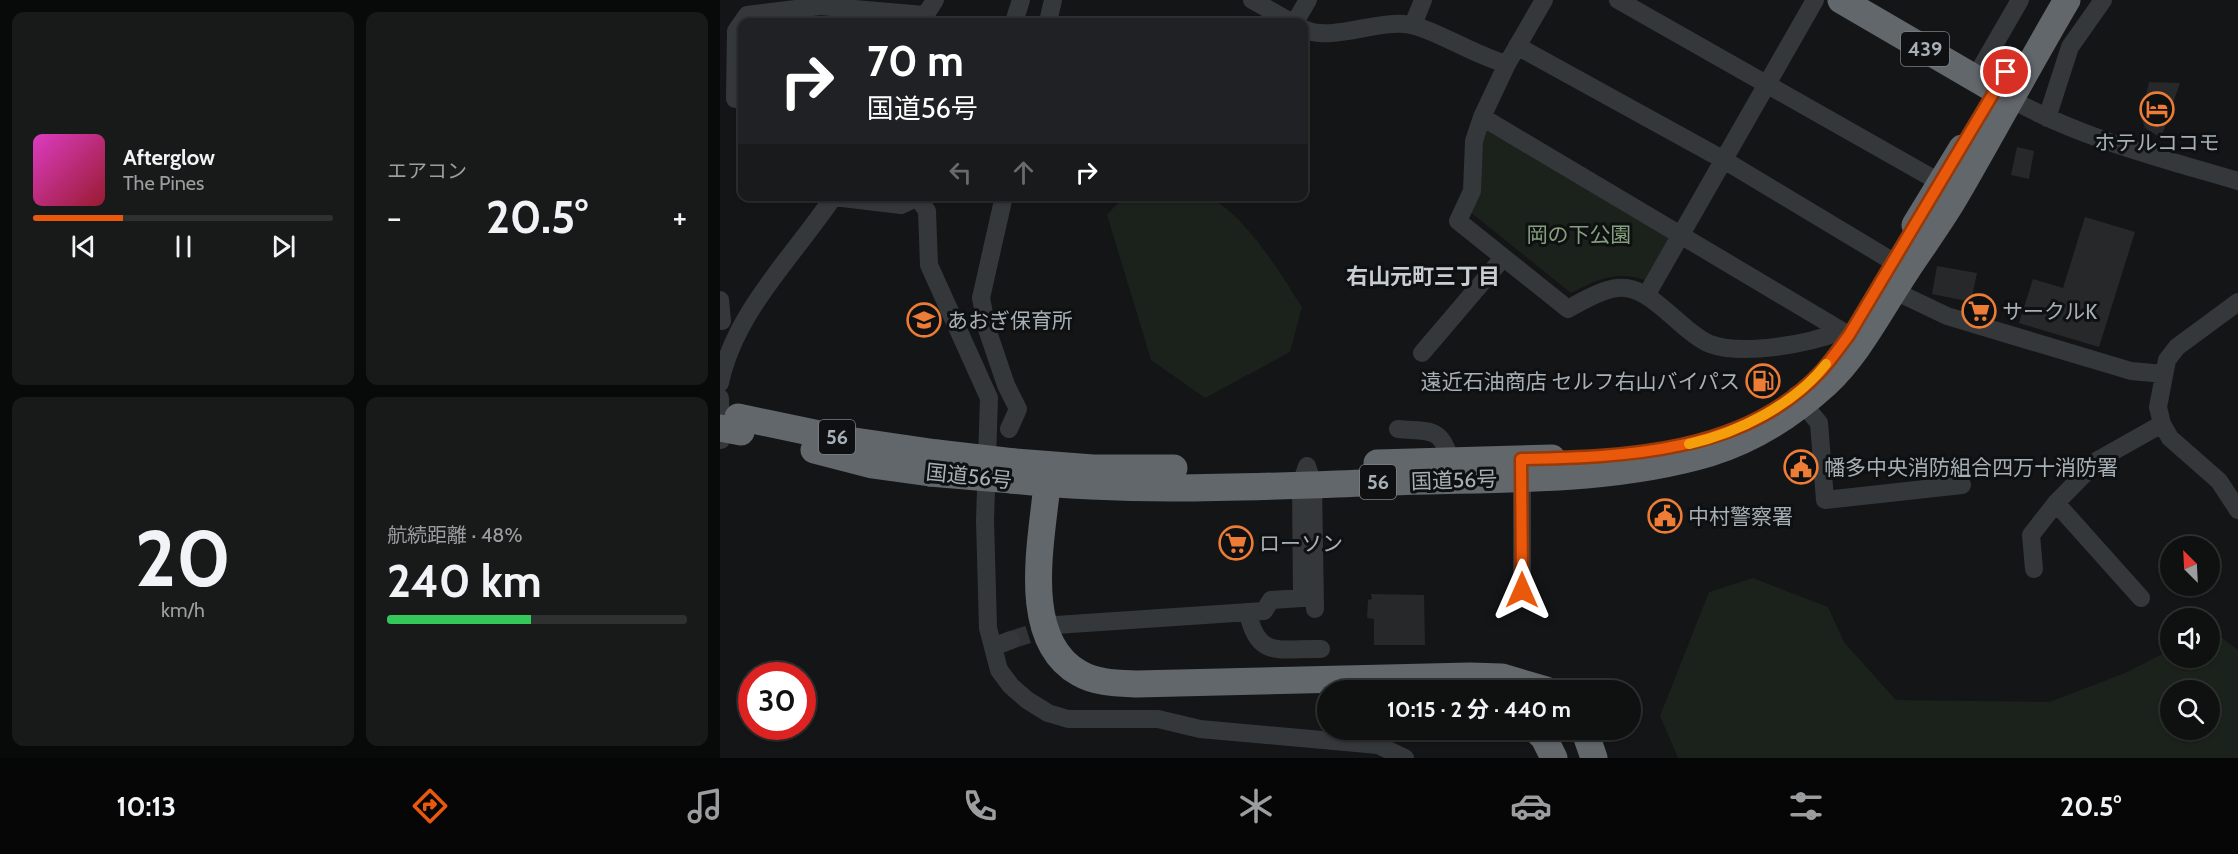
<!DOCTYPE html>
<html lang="ja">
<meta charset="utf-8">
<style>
:root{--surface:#0f1010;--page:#181919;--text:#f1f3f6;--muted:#9b9d9f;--line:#2f3030;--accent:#ea580c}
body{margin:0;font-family:Cabin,"Noto Sans JP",sans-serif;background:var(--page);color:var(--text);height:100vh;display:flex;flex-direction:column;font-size:22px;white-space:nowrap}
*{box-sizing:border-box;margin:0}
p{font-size:20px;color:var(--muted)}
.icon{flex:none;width:33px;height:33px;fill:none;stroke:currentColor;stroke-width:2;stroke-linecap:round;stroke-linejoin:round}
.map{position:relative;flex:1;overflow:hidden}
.sheet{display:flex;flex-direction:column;gap:12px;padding:12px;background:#080909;width:720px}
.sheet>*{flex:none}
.banner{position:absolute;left:18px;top:18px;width:570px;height:183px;border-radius:12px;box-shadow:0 2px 4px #0004,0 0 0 2px var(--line);background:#202124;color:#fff;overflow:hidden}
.needle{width:39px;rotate:336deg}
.buttons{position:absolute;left:1440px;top:536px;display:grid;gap:12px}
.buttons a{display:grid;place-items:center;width:60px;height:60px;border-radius:50%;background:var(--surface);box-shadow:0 2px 4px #0004,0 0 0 2px var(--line);font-size:30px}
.speed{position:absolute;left:18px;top:662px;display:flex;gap:12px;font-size:30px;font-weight:700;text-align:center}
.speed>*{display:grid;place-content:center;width:78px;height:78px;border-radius:50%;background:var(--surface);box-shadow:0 2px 4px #0004,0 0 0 2px var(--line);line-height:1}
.speed .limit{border:9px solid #d22;background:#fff;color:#111}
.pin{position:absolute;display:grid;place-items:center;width:51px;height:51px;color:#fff;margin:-26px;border:3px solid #fff;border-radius:50%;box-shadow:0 2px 6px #0007}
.me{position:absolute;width:66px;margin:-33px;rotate:0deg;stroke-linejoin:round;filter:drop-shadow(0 0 4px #0008)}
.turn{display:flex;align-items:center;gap:21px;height:126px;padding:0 30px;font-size:27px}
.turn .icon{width:78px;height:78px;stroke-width:2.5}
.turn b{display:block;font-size:42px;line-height:51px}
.lanes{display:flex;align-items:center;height:57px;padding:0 30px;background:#0003;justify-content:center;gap:30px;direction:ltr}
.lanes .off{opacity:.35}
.big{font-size:45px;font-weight:700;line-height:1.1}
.sheet .tile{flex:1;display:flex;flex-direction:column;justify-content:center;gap:9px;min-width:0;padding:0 21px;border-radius:12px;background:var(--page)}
.sheet .dial{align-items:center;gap:0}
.dial b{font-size:78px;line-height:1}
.song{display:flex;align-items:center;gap:18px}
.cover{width:72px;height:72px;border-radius:9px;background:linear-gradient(135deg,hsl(310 70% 55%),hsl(350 70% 35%))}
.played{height:6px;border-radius:3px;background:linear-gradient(90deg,var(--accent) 30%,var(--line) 30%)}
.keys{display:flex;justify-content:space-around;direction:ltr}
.heat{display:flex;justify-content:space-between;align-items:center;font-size:33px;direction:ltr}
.charge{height:9px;border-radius:4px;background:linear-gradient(90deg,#34c759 48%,var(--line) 0)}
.sheet .tiles{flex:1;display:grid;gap:12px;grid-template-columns:repeat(2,1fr)}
.trip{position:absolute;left:597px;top:680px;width:324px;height:60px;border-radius:30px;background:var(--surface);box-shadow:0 2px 4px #0004,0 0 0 2px var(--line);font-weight:700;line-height:60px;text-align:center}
.menu{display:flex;height:96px;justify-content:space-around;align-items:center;background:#060606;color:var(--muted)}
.menu .icon{width:42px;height:42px}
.menu .active{color:var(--accent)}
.menu b{font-size:27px;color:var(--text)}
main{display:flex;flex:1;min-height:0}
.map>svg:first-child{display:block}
.green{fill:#1b211b;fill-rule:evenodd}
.building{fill:#27282a}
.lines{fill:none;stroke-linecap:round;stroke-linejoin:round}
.minor-tunnel{stroke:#313436;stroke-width:18;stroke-dasharray:18 9;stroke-linecap:butt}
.minor{stroke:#35383b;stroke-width:18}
.highway{stroke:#62676c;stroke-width:27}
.highway-bridge{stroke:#62676c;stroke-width:27}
.route-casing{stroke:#983908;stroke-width:15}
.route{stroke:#ea580c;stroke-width:10}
.slow{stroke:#f59e0b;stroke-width:10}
.labels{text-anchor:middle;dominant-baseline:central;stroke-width:6;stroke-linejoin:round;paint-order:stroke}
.shield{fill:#0f1011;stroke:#798084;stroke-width:1.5}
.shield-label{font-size:20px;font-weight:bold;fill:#a6b0b6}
.poi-label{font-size:21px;fill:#a6b0b6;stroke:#0f1011;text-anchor:start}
.park-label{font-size:21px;fill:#86a07e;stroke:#0f1011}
.street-label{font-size:21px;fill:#a6b0b6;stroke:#0f1011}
.neighbourhood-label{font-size:22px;font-weight:bold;fill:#c7cdd2;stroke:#0f1011}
</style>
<main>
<section class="sheet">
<div class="tiles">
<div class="tile">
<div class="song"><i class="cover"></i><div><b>Afterglow</b><p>The Pines</p></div></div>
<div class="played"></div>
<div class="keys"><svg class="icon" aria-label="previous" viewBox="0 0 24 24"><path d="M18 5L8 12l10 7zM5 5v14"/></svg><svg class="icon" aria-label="pause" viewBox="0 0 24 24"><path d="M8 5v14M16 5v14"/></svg><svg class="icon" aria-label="next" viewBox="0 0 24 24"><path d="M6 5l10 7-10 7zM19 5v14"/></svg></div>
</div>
<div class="tile"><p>エアコン</p>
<div class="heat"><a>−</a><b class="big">20.5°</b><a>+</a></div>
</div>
<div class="tile dial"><b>20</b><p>km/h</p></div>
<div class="tile"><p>航続距離 · 48%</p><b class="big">240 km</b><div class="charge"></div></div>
</div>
</section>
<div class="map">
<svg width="1518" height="758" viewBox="0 0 1518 758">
<rect width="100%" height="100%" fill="#141516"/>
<path class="green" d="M768 122 954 231 925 280C897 270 876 280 851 293L749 211 762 140Z
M403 197C428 196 457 193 482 196 518 202 563 277 582 307L570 352 485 398 431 360 387 215Z
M1033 578 1108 607 1124 642 1176 700 1329 702 1405 673 1450 650V657H1490V631L1492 630 1518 650V758H958L940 716 989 592ZM1450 690H1490V729H1450Z"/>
<path class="building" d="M1429 82 1460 83 1441 138 1425 128 1421 117Z
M1297 147 1314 151 1309 179 1291 175Z
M1365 217 1415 232 1379 347 1299 323 1313 279 1343 288Z
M1217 266 1257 273 1251 302 1212 294Z
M1256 298 1270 303 1263 324 1249 319Z
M651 594 704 595 705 645H654V619L647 618 648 600 652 599Z"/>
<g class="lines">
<path class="minor-tunnel" d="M291 640 335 626"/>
<path class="minor" d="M532 0 571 22
M824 0 787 64 762 117 754 141 752 191 738 221 848 309C904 277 913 281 960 323 968 330 980 340 990 344 1023 356 1089 344 1121 331
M898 0 1221 183
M201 22 215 0
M294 22 301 0
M328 22 333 0
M575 22 588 0
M693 25 703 0
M584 29C609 42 655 21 684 24 711 26 754 56 787 64
M797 46 1004 160 1172 261 1183 295 1227 316 1411 371 1444 374
M1255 78 1300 0
M1289 98C1360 138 1440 158 1518 181
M15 99 16 31 27 15 100 6 204 15
M762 117 1127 334
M1327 118 1350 47 1383 0
M284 196 261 298 267 329 286 385 298 409 289 429
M114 197 181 205 200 196
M198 198 207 211 209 265 269 398 265 520 268 628 279 670 291 686 307 700 328 713 348 719H438L480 729 658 745 685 758
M927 294 1095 0
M0 300 2 321
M1518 302 1457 347 1447 360 1438 407 1442 424 1450 438 1499 481 1518 510
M702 353 783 258
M0 383C15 311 74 256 114 196
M1076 395 1099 423 1105 500 1242 485
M0 398 1 440
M678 429C709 432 722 426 730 461
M802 469V590
M1336 503 1421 598
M1314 569 1311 535 1336 503 1378 460 1442 424
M528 612C537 660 561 648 601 649
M336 625 544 611 551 600 582 598 581 484 587 466 593 484 595 609
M273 647 291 640"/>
<path class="highway" d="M1121 0 1289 98
M1195 225 1242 148
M18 417 128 440 217 453
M94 450 152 465 210 473
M294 462 373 468H454
M657 463 832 458
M321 468 327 484C322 540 299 639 359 673 376 683 397 683 417 684L750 676 782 677 826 690
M292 480C417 494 548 486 674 482 778 478 889 483 990 453 1033 440 1073 414 1106 384 1136 356 1156 318 1178 284 1197 253 1220 224 1238 192 1275 128 1310 63 1347 0
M815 729 824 738 834 758
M864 729 874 758"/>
<path class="highway-bridge" d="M0 428 21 432
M217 453 294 462
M210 473 292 480"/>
</g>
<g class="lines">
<defs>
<path id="route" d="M802 590 801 459C905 457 1025 453 1101 371 1111 360 1120 347 1129 335L1286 72"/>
</defs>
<use href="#route" class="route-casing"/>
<use href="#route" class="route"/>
<path class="slow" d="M969 444C1018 433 1075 404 1106 364"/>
</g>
<defs>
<symbol id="hotel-ring" viewBox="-11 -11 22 22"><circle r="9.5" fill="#0f1011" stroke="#ec7c36" stroke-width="1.5"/><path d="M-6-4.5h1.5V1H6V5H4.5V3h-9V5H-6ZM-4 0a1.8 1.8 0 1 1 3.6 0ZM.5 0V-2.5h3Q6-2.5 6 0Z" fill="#ec7c36"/></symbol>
<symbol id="supermarket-ring" viewBox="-11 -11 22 22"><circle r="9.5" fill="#0f1011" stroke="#ec7c36" stroke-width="1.5"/><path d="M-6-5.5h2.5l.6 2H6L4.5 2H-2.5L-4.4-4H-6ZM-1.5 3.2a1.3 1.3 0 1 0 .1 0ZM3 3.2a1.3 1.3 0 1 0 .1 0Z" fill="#ec7c36"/></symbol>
<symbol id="school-ring" viewBox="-11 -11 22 22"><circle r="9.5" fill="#0f1011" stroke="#ec7c36" stroke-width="1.5"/><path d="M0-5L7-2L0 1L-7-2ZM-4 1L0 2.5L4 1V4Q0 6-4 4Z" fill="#ec7c36"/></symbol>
<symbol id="fuel-ring" viewBox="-11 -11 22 22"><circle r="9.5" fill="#0f1011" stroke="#ec7c36" stroke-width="1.5"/><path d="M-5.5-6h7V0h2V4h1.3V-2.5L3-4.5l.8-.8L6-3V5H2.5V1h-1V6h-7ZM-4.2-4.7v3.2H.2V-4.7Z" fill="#ec7c36"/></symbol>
<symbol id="civic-ring" viewBox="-11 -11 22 22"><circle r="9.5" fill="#0f1011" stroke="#ec7c36" stroke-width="1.5"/><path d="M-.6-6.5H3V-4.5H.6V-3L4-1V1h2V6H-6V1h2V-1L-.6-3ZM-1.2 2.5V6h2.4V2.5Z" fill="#ec7c36"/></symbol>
</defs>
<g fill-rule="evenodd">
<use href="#hotel-ring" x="1418" y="90" width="38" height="38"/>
<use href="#supermarket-ring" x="1240" y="292" width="38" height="38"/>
<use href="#school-ring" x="185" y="301" width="38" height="38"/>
<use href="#fuel-ring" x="1024" y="362" width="38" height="38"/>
<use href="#civic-ring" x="1062" y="448" width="38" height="38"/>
<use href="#civic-ring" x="926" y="497" width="38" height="38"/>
<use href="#supermarket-ring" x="497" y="524" width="38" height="38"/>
</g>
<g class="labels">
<g class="shield">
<rect x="1181" y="32" width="48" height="34" rx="4.5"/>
<rect x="99" y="420" width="36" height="34" rx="4.5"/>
<rect x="640" y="465" width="36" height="34" rx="4.5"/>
</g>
<g class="shield-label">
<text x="1205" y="49">439</text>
<text x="117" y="437">56</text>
<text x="658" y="482">56</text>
</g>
<g class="poi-label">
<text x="1437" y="142" text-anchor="middle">ホテルココモ</text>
<text x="1282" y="311">サークルK</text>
<text x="227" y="320">あおぎ保育所</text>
<text x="1020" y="381" text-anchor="end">遠近石油商店 セルフ右山バイパス</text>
<text x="1104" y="467">幡多中央消防組合四万十消防署</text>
<text x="968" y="516">中村警察署</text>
<text x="539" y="543">ローソン</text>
</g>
<g class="park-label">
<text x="859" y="234">岡の下公園</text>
</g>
<g class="street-label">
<text transform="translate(249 476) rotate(6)">国道56号</text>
<text transform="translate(734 480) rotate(-2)">国道56号</text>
</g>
<g class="neighbourhood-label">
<text x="703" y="276">右山元町三丁目</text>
</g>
</g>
</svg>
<div class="buttons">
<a><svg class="needle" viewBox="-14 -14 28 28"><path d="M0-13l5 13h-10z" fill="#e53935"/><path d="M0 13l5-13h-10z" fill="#9b9d9f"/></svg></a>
<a><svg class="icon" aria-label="sound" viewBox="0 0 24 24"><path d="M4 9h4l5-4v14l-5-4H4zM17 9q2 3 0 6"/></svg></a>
<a><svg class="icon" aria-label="search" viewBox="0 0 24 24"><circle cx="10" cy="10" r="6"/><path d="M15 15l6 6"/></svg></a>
</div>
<div class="speed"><div class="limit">30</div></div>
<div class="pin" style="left:1286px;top:72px;background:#d93025"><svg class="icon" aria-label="arrive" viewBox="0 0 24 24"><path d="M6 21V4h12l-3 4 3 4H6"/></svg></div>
<svg class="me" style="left:802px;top:590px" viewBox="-20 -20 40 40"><path d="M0-17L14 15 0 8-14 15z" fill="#ea580c" stroke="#fff" stroke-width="4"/></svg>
<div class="trip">10:15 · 2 分 · 440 m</div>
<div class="banner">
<div class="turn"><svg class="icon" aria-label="right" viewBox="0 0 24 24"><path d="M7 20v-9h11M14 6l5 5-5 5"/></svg><div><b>70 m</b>国道56号</div></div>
<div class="lanes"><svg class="icon off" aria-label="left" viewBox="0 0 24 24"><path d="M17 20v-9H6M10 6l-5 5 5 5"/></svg><svg class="icon off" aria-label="ahead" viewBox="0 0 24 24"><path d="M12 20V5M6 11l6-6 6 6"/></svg><svg class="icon" aria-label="right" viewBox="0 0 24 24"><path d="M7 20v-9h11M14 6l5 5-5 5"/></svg></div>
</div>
</div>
</main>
<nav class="menu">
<b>10:13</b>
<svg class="icon active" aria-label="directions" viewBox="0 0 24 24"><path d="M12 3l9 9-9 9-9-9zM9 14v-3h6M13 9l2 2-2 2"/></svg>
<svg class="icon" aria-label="music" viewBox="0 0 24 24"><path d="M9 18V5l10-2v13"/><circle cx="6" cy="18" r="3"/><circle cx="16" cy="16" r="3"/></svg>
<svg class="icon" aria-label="phone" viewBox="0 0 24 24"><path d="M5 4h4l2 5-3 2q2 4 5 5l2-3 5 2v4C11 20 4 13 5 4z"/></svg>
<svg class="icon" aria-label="climate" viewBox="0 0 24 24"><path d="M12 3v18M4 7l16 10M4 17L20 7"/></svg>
<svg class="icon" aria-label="car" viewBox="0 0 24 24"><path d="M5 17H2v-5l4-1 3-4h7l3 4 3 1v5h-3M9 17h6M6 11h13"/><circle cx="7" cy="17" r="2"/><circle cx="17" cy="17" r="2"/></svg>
<svg class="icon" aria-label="filters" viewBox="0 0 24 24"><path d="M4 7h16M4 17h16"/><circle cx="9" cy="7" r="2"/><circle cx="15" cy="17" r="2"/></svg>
<b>20.5°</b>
</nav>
